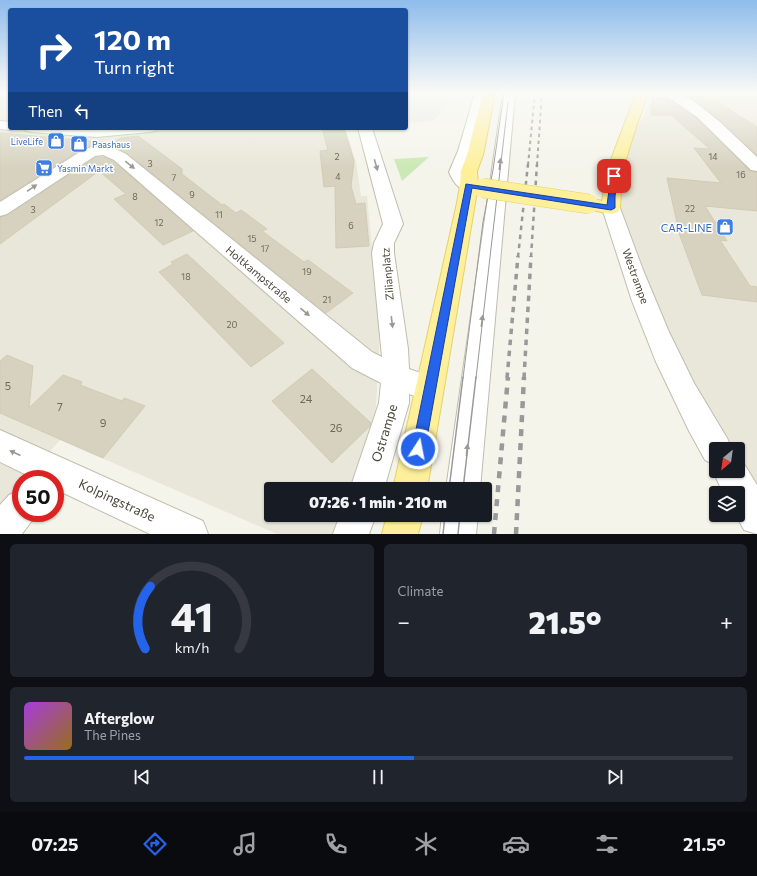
<!DOCTYPE html>
<meta charset="utf-8">
<style>
:root{--surface:#171b24;--page:#20242c;--text:#f1f3f6;--muted:#9ea1a6;--line:#363941;--accent:#2563eb}
body{margin:0;font-family:Commissioner,sans-serif;background:var(--page);color:var(--text);height:100vh;display:flex;flex-direction:column;font-size:15px;white-space:nowrap}
*{box-sizing:border-box;margin:0}
p{font-size:13px;color:var(--muted)}
.icon{flex:none;width:22px;height:22px;fill:none;stroke:currentColor;stroke-width:2;stroke-linecap:round;stroke-linejoin:round}
.map{position:relative;height:534px;overflow:hidden}
.details{display:flex;flex-direction:column;gap:10px;padding:10px;background:#0d0f14;flex:1}
.details>*{flex:none}
.banner{position:absolute;left:8px;top:8px;width:400px;height:122px;border-radius:4px;box-shadow:0 1px 3px #0004;background:#1a4fa0;color:#fff;overflow:hidden}
.needle{width:26px;rotate:209deg}
.tools{position:absolute;left:709px;top:442px;display:grid;gap:8px}
.tools a{display:grid;place-items:center;width:36px;height:36px;border-radius:4px;background:var(--surface);box-shadow:0 1px 3px #0004;font-size:20px}
.speed{position:absolute;left:12px;top:470px;display:flex;gap:8px;font-size:20px;font-weight:700;text-align:center}
.speed>*{display:grid;place-content:center;width:52px;height:52px;border-radius:50%;background:var(--surface);box-shadow:0 1px 3px #0004;line-height:1}
.speed .limit{border:6px solid #d22;background:#fff;color:#111}
.pin{position:absolute;display:grid;place-items:center;width:34px;height:34px;color:#fff;margin:-17px;border-radius:8px;box-shadow:0 2px 6px #0006}
.me{position:absolute;width:44px;margin:-22px;rotate:11deg;stroke-linejoin:round;filter:drop-shadow(0 0 3px #0008)}
.turn{display:flex;align-items:center;gap:14px;height:84px;padding:0 20px;font-size:18px}
.turn .icon{width:52px;height:52px;stroke-width:2.5}
.turn b{display:block;font-size:28px;line-height:34px}
.then{display:flex;align-items:center;height:38px;padding:0 20px;background:#0003;gap:8px;font-size:15px}
.big{font-size:30px;font-weight:800;line-height:1.1}
.details .tile{flex:1;display:flex;flex-direction:column;justify-content:center;gap:6px;min-width:0;padding:0 14px;border-radius:6px;background:var(--page)}
.details .dial{align-items:center;gap:0}
.dial svg{height:104px;overflow:visible;fill:none;stroke:var(--line);stroke-width:7;stroke-linecap:round;text-anchor:middle}
.dial text{fill:var(--text);stroke:none}
.song{display:flex;align-items:center;gap:12px}
.cover{width:48px;height:48px;border-radius:6px;background:linear-gradient(135deg,hsl(280 70% 55%),hsl(40 70% 35%))}
.played{height:4px;border-radius:2px;background:linear-gradient(90deg,var(--accent) 55%,var(--line) 55%)}
.keys{display:flex;justify-content:space-around;direction:ltr}
.heat{display:flex;justify-content:space-between;align-items:center;font-size:22px;direction:ltr}
.details .tiles{flex:1;display:grid;gap:10px;grid-template-columns:1fr 1fr}
.tile:last-child{grid-column:span 2}
.trip{position:absolute;left:264px;top:482px;width:228px;height:40px;border-radius:4px;background:var(--surface);box-shadow:0 1px 3px #0004;font-weight:800;line-height:40px;text-align:center}
.tab-bar{display:flex;height:64px;justify-content:space-around;align-items:center;background:#090b0e;color:var(--muted)}
.tab-bar .icon{width:28px;height:28px}
.tab-bar .selected{color:var(--accent)}
.tab-bar b{font-size:18px;color:var(--text)}
.map>svg:first-child{display:block}
.residential{fill:#e9e7d9}
.green{fill:#cae9b4}
.parking{fill:#e7e6e2}
.building{fill:#d7d2c0;stroke:#d2cbb3}
.lines{fill:none;stroke-linecap:round;stroke-linejoin:round}
.minor-casing{stroke:#c1bdad;stroke-width:2}
.major-casing{stroke:#e5d16a;stroke-width:2}
.minor{fill:#fff;fill-rule:evenodd}
.major{fill:#fef09b;fill-rule:evenodd}
.tram-far1{stroke:#999;stroke-width:1}
.tram{stroke:#999;stroke-width:1.5}
.rail-far3{stroke:#999;stroke-width:2;stroke-dasharray:3.5 3.5;stroke-linecap:butt}
.rail-far2{stroke:#999;stroke-width:2.5;stroke-dasharray:4.5 4.5;stroke-linecap:butt}
.rail-far1{stroke:#999;stroke-width:3.5;stroke-dasharray:5.5 5.5;stroke-linecap:butt}
.rail{stroke:#999;stroke-width:4.5;stroke-dasharray:7 7;stroke-linecap:butt}
.major-bridge-casing{stroke:#e5d16a;stroke-width:20;stroke-linecap:butt}
.major-bridge{stroke:#fef09b;stroke-width:19}
.oneway{fill:#9b9992}
.route{fill:#2563eb;stroke:#184099}
.labels{text-anchor:middle;dominant-baseline:central;stroke-width:3;stroke-linejoin:round;paint-order:stroke}
.far-shop-label{font-size:9px;fill:#366cbe;stroke:#fff;text-anchor:start}
.number-label{font-size:9px;fill:#6d695b}
.shop-label{font-size:11px;fill:#366cbe;stroke:#fff;text-anchor:end}
.street-label{font-size:11px;fill:#4a4639;stroke:#fff}
.near-number-label{font-size:11px;fill:#6d695b}
.near-street-label{font-size:13px;fill:#4a4639;stroke:#fff}
</style>
<div class="map">
<svg width="757" height="534" viewBox="0 0 757 534">
<rect width="100%" height="100%" fill="#f5f4eb"/>
<path class="residential" d="M0 93H10V128H345L356 162 361 196H367L380 329 376 408 352 489H271V515H344L338 534H277L60 440 25 479H21V483L0 506Z
M684 93H757V495L738 465V449H728L668 338 618 209 617 198 629 145 652 98 689 99Z"/>
<path class="green" d="M429 157 402 181 394 159Z"/>
<path class="parking" d="M406 93H453L449 102 434 120 406 123Z"/>
<path class="building" d="M653 98 668 99 696 118 750 171 757 172V211L705 206 727 241 720 240 750 286 757 287V302L702 295 680 236 667 178 721 183 694 148 710 149 671 115H651Z
M694 100 716 101 757 127V155L721 121Z
M322 128H344L354 161 351 186 356 204 365 203 369 246 336 248 335 186 324 187 320 151 328 150Z
M0 133 113 143 121 138 138 136 182 169V174L222 205 224 204 236 213 241 210 267 229 262 231 304 262 308 260 353 293 326 313 127 153 110 146 95 145 82 149 0 200Z
M96 157H103L113 161 193 231 163 245 114 199 126 194 99 171 0 244V217L8 215Z
M187 254 240 303 284 343 251 367 159 272 173 264 171 262Z
M7 355 33 366 29 408 63 375 82 382 80 385 122 401 124 398 145 406 103 458 0 413V361Z
M312 369 371 423 370 426 332 463 272 401Z"/>
<g class="lines">
<defs>
<path id="minor" d="M475 93H487L474 151 465 172C469 179 474 180 478 186L475 190C461 193 454 184 449 172L458 151Z
M503 93H515L480 489H446Z
M662 93H680L695 102 720 122 757 157V171L751 170 697 117Z
M0 121 10 122V128H16L10 130 0 129Z
M24 128H157L155 131 150 132 96 137 31 132 26 131Z
M358 128H372L403 224 394 243V253L408 349 409 369 439 379 443 388 439 397 429 401 409 394V403L384 489H350L379 403 381 383 352 368 114 160 103 155 95 156 7 214 0 216V202L83 150C100 143 110 146 126 154L372 352 382 357 372 253 374 243 383 224Z
M611 202 618 204 620 208 643 270 669 332 694 383 727 438 732 449H716V471H738V458L741 459 757 485V534L744 530 736 515H738V493H723L713 471 715 465 705 460 689 431 656 362 632 301 602 208 604 204Z
M0 430 203 521 208 534H150L55 489V479H35L0 462Z
M21 490V513H36L33 519 22 534H0V505L9 495Z
M340 515H376L369 534H333Z
M442 515H478L476 534H440Z"/>
<path id="major" d="M483 93H495L483 155 477 171 478 186 475 203 427 489H393L457 203 460 186 461 171 467 155Z
M636 93H648C638 123 625 154 621 185 620 194 622 205 618 212L611 214 582 208 580 204 582 200 589 198 602 201 609 165Z
M387 515H423L418 534H382Z"/>
</defs>
<use href="#minor" class="minor-casing"/>
<use href="#major" class="major-casing"/>
<use href="#minor" class="minor"/>
<use href="#major" class="major"/>
<path class="tram-far1" d="M463 378 483 222 493 170 504 93
M476 378 508 102"/>
<path class="tram" d="M449 489 463 377
M463 489 476 377
M443 534 445 515
M458 534 460 515"/>
<path class="rail-far3" d="M528 165 535 93
M537 165 542 93"/>
<path class="rail-far2" d="M518 257 528 164
M531 257 537 164"/>
<path class="rail-far1" d="M507 378 518 256
M524 378 531 256"/>
<path class="rail" d="M494 534 508 377
M516 534 524 377"/>
<defs>
<path id="major-bridge" d="M483 188 589 204"/>
</defs>
<use href="#major-bridge" class="major-bridge-casing"/>
<use href="#major-bridge" class="major-bridge"/>
</g>
<defs><path id="oneway-solid" d="M-6-.8H1V-3.2L6.5 0L1 3.2V.8H-6Z"/></defs>
<g class="oneway">
<use href="#oneway-solid" transform="translate(500 164) rotate(-83)"/>
<use href="#oneway-solid" transform="translate(130 165) rotate(39)"/>
<use href="#oneway-solid" transform="translate(376 165) rotate(74)"/>
<use href="#oneway-solid" transform="translate(32 188) rotate(-34)"/>
<use href="#oneway-solid" transform="translate(305 312) rotate(40)"/>
<use href="#oneway-solid" transform="translate(482 321) rotate(-83)"/>
<use href="#oneway-solid" transform="translate(392 322) rotate(83)"/>
<use href="#oneway-solid" transform="translate(467 450) rotate(-84)"/>
<use href="#oneway-solid" transform="translate(15 453) rotate(-155)"/>
</g>
<linearGradient id="sky" x2="0" y2="1"><stop stop-color="#8ebcec"/><stop offset="0.55" stop-color="#fafaf6"/><stop offset="1" stop-color="#fafaf6" stop-opacity="0"/></linearGradient>
<rect width="757" height="168" fill="url(#sky)"/>
<path class="route" d="M614 173 618 176 615 196V208L611 210 472 188 425 449 423 454 418 456 413 454 412 449 466 184 607 205 611 176Z"/>
<defs>
<symbol id="shop-square" viewBox="-11 -11 22 22"><rect x="-9" y="-9" width="18" height="18" rx="4" fill="#3f7fe0" stroke="#fff"/><path d="M-5-2.5h2.3a2.7 3.5 0 0 1 5.4 0H5L5.5 6h-11ZM-1.5-2.5h3a1.5 2.3 0 0 0-3 0Z" fill="#fff"/></symbol>
<symbol id="supermarket-square" viewBox="-11 -11 22 22"><rect x="-9" y="-9" width="18" height="18" rx="4" fill="#3f7fe0" stroke="#fff"/><path d="M-6-5.5h2.5l.6 2H6L4.5 2H-2.5L-4.4-4H-6ZM-1.5 3.2a1.3 1.3 0 1 0 .1 0ZM3 3.2a1.3 1.3 0 1 0 .1 0Z" fill="#fff"/></symbol>
</defs>
<g fill-rule="evenodd">
<use href="#shop-square" x="46" y="131" width="20" height="20"/>
<use href="#shop-square" x="69" y="134" width="20" height="20"/>
<use href="#supermarket-square" x="34" y="158" width="20" height="20"/>
<use href="#shop-square" x="715" y="217" width="20" height="20"/>
</g>
<g class="labels">
<g class="far-shop-label">
<text x="43" y="141" text-anchor="end">LiveLife</text>
<text x="92" y="144">Paashaus</text>
<text x="57" y="168">Yasmin Markt</text>
</g>
<g class="number-label">
<text x="337" y="156">2</text>
<text x="713" y="156">14</text>
<text x="150" y="163">3</text>
<text x="741" y="174">16</text>
<text x="338" y="176">4</text>
<text x="174" y="177">7</text>
<text x="192" y="194">9</text>
<text x="135" y="196">8</text>
<text x="690" y="208">22</text>
<text x="33" y="209">3</text>
<text x="219" y="214">11</text>
<text x="159" y="222">12</text>
<text x="351" y="225">6</text>
<text x="252" y="238">15</text>
<text x="265" y="248">17</text>
<text x="307" y="271">19</text>
<text x="186" y="276">18</text>
<text x="327" y="299">21</text>
<text x="232" y="324">20</text>
</g>
<g class="shop-label">
<text x="712" y="227">CAR-LINE</text>
</g>
<g class="street-label">
<text transform="translate(259 274) rotate(40)">Holtkampstraße</text>
<text transform="translate(387 274) rotate(-95)">Zilianplatz</text>
<text transform="translate(636 276) rotate(70)">Westrampe</text>
</g>
<g class="near-number-label">
<text x="8" y="385">5</text>
<text x="306" y="398">24</text>
<text x="60" y="406">7</text>
<text x="103" y="422">9</text>
<text x="336" y="427">26</text>
</g>
<g class="near-street-label">
<text transform="translate(384 433) rotate(-73)">Ostrampe</text>
<text transform="translate(117 500) rotate(25)">Kolpingstraße</text>
</g>
</g>
</svg>
<div class="tools">
<a><svg class="needle" viewBox="-14 -14 28 28"><path d="M0-13l5 13h-10z" fill="#e53935"/><path d="M0 13l5-13h-10z" fill="#9ea1a6"/></svg></a>
<a><svg class="icon" aria-label="layers" viewBox="0 0 24 24"><path d="M12 4l9 5-9 5-9-5zM3 14l9 5 9-5"/></svg></a>
</div>
<div class="speed"><div class="limit">50</div></div>
<div class="pin" style="left:614px;top:176px;background:#d93025"><svg class="icon" aria-label="arrive" viewBox="0 0 24 24"><path d="M6 21V4h12l-3 4 3 4H6"/></svg></div>
<svg class="me" style="left:418px;top:449px" viewBox="-20 -20 40 40"><circle r="17" fill="#2563eb" stroke="#fff" stroke-width="3"/><path d="M0-11L8 9 0 5-8 9z" fill="#fff"/></svg>
<div class="trip">07:26 · 1 min · 210 m</div>
<div class="banner">
<div class="turn"><svg class="icon" aria-label="right" viewBox="0 0 24 24"><path d="M7 20v-9h11M14 6l5 5-5 5"/></svg><div><b>120 m</b>Turn right</div></div>
<div class="then">Then<svg class="icon" aria-label="left" viewBox="0 0 24 24"><path d="M17 20v-9H6M10 6l-5 5 5 5"/></svg></div>
</div>
</div>
<section class="details">
<div class="tiles">
<div class="tile dial"><svg viewBox="0 0 100 80">
<path d="M14 69A42 42 0 1 1 86 69"/>
<path d="M14 69A42 42 0 0 1 18 21" stroke="#2563eb"/>
<text x="50" y="56" font-size="32" font-weight="700">41</text>
<text x="50" y="72" font-size="11">km/h</text>
</svg></div>
<div class="tile"><p>Climate</p>
<div class="heat"><a>−</a><b class="big">21.5°</b><a>+</a></div>
</div>
<div class="tile">
<div class="song"><i class="cover"></i><div><b>Afterglow</b><p>The Pines</p></div></div>
<div class="played"></div>
<div class="keys"><svg class="icon" aria-label="previous" viewBox="0 0 24 24"><path d="M18 5L8 12l10 7zM5 5v14"/></svg><svg class="icon" aria-label="pause" viewBox="0 0 24 24"><path d="M8 5v14M16 5v14"/></svg><svg class="icon" aria-label="next" viewBox="0 0 24 24"><path d="M6 5l10 7-10 7zM19 5v14"/></svg></div>
</div>
</div>
</section>
<nav class="tab-bar">
<b>07:25</b>
<svg class="icon selected" aria-label="directions" viewBox="0 0 24 24"><path d="M12 3l9 9-9 9-9-9zM9 14v-3h6M13 9l2 2-2 2"/></svg>
<svg class="icon" aria-label="music" viewBox="0 0 24 24"><path d="M9 18V5l10-2v13"/><circle cx="6" cy="18" r="3"/><circle cx="16" cy="16" r="3"/></svg>
<svg class="icon" aria-label="phone" viewBox="0 0 24 24"><path d="M5 4h4l2 5-3 2q2 4 5 5l2-3 5 2v4C11 20 4 13 5 4z"/></svg>
<svg class="icon" aria-label="climate" viewBox="0 0 24 24"><path d="M12 3v18M4 7l16 10M4 17L20 7"/></svg>
<svg class="icon" aria-label="car" viewBox="0 0 24 24"><path d="M5 17H2v-5l4-1 3-4h7l3 4 3 1v5h-3M9 17h6M6 11h13"/><circle cx="7" cy="17" r="2"/><circle cx="17" cy="17" r="2"/></svg>
<svg class="icon" aria-label="filters" viewBox="0 0 24 24"><path d="M4 7h16M4 17h16"/><circle cx="9" cy="7" r="2"/><circle cx="15" cy="17" r="2"/></svg>
<b>21.5°</b>
</nav>
